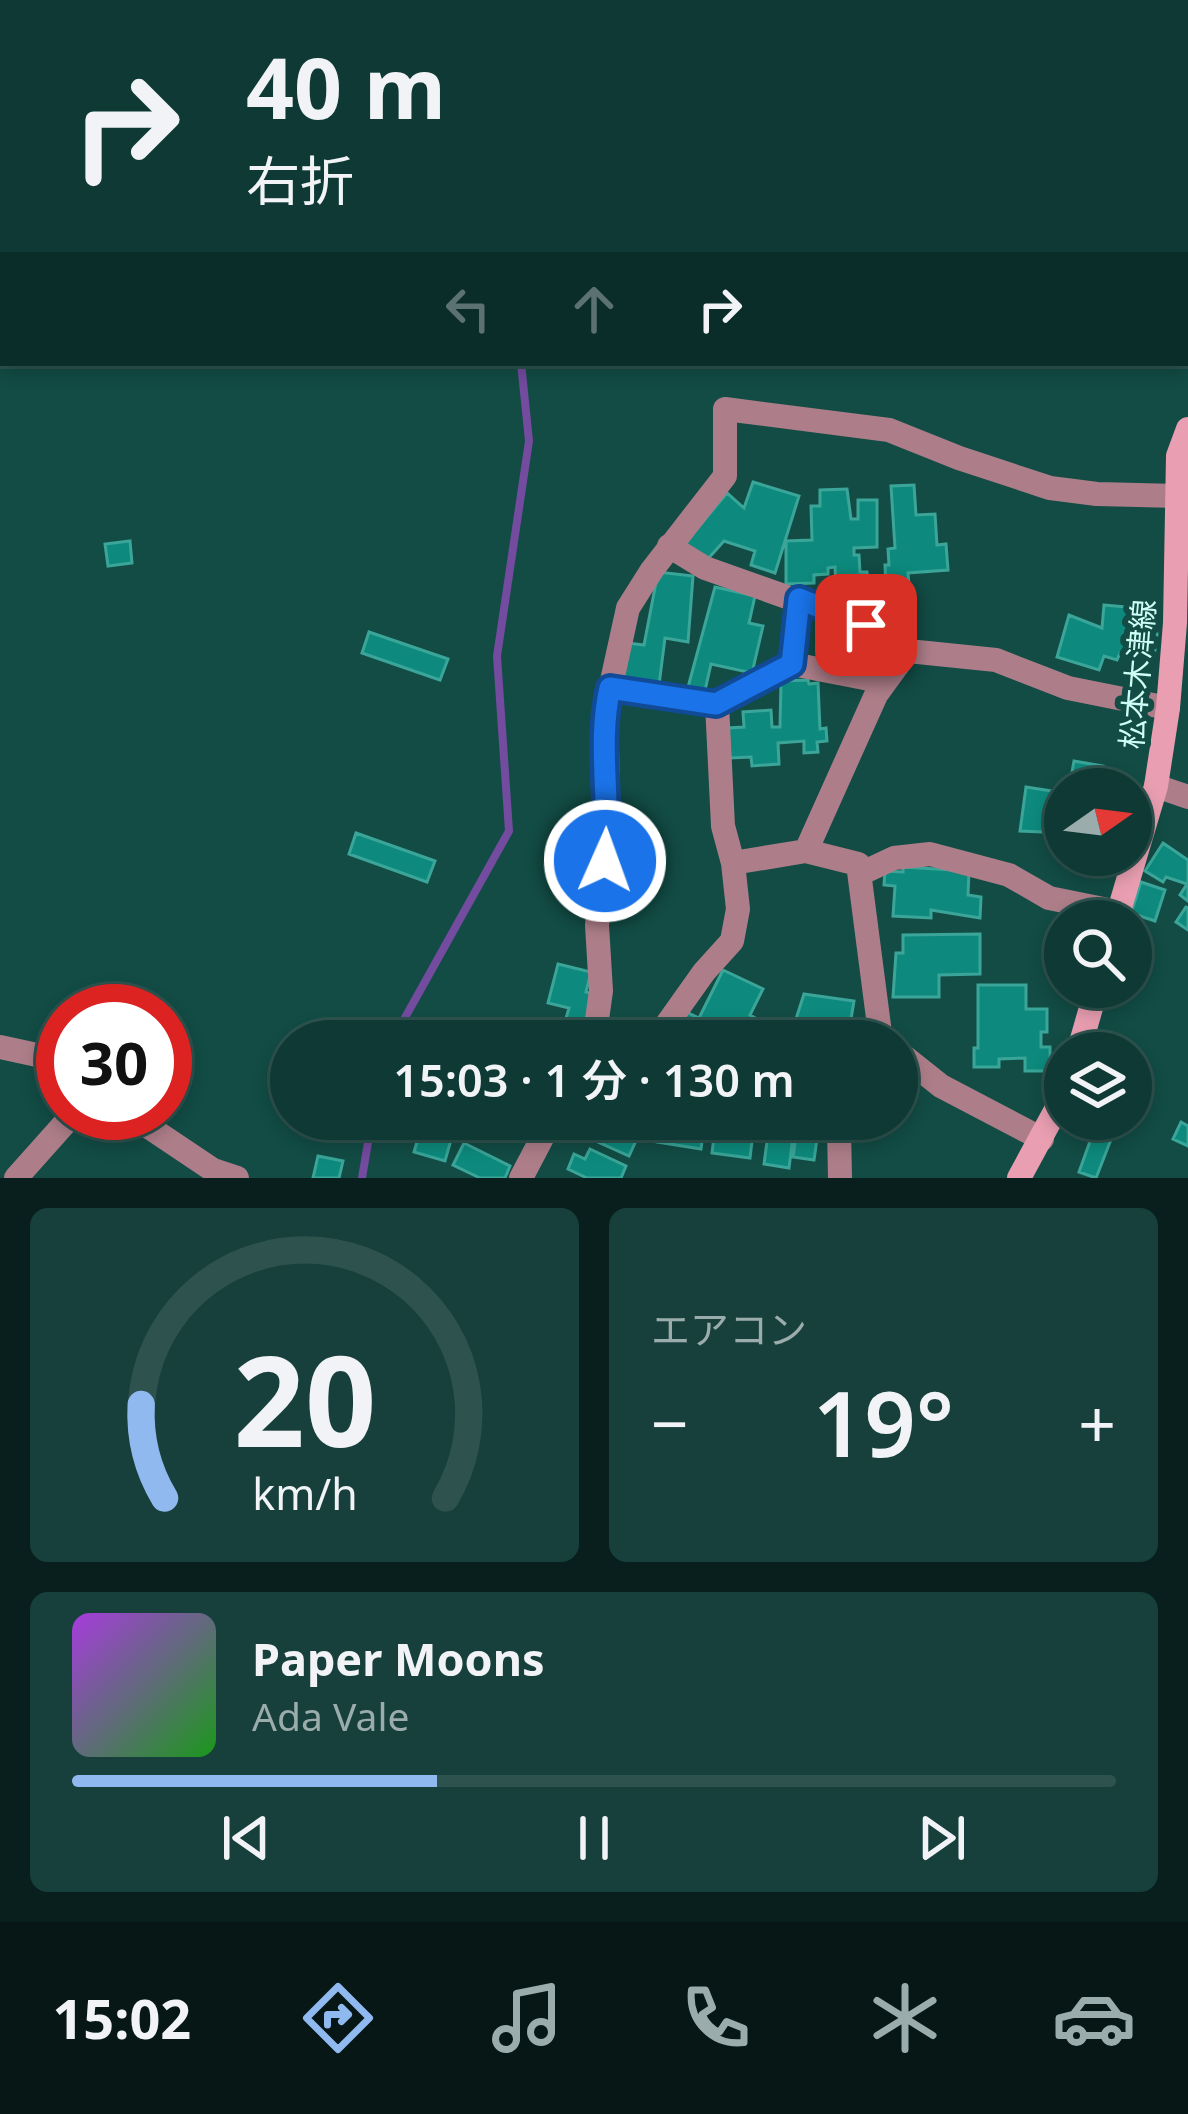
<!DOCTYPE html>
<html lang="ja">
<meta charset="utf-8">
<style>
:root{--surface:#0e3934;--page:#17403c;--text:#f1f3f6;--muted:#9bacac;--line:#2e534f;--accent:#90b9f0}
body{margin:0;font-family:"Noto Sans","Noto Sans JP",sans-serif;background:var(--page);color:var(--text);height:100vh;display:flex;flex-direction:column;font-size:45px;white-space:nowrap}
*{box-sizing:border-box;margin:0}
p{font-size:39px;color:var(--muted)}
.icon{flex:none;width:66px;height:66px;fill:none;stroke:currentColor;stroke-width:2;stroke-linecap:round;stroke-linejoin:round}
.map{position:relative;height:1178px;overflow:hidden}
.details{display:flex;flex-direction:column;gap:30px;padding:30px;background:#081f1d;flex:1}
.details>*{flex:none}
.guide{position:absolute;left:0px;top:0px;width:1188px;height:366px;box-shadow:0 6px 18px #0003,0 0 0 3px var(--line);background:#0e3934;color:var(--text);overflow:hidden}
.needle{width:78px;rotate:76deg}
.fabs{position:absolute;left:1044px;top:768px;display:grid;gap:24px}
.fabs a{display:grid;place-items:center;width:108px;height:108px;border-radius:50%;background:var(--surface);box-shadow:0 6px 18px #0003,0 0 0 3px var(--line);font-size:60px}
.speed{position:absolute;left:36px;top:984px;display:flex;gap:24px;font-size:60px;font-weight:700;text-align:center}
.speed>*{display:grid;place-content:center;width:156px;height:156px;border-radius:50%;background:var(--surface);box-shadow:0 6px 18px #0003,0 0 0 3px var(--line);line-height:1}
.speed .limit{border:18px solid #d22;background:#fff;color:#111}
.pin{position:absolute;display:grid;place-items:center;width:102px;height:102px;color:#fff;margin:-51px;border-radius:24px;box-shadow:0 6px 18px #0006}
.me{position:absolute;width:132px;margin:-66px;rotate:2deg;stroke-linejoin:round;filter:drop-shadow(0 0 9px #0008)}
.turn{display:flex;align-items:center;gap:42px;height:252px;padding:0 48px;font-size:54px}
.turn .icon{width:156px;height:156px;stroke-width:2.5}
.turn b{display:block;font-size:84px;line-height:102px}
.lanes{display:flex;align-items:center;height:114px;padding:0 48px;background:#0003;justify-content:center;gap:60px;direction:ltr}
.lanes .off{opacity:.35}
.big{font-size:90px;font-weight:600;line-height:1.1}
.details .widget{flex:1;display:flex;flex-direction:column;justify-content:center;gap:18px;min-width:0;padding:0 42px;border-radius:18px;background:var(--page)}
.details .dial{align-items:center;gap:0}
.dial svg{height:312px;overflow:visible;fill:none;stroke:var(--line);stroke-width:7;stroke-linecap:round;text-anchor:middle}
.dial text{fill:var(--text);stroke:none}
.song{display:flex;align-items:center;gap:36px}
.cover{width:144px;height:144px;border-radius:18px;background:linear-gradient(135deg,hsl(280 70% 55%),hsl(120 70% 35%))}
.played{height:12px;border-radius:6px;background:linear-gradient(90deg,var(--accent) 35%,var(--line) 35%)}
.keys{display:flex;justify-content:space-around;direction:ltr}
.heat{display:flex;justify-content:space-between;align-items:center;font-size:66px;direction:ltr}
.details .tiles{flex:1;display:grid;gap:30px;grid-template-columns:1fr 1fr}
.widget:last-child{grid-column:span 2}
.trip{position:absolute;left:270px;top:1020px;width:648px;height:120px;border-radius:60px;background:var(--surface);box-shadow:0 6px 18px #0003,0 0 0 3px var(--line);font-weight:600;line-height:120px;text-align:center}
.dock{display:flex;height:192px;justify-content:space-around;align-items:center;background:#061715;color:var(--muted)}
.dock .icon{width:84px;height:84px}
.dock .current{color:var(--accent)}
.dock b{font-size:54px;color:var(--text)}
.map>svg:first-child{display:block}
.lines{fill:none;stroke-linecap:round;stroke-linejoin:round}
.stream{stroke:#734b9f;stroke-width:8}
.building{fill:#0d8a7d;stroke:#3aa598;stroke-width:3}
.minor{stroke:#ad7e89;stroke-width:24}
.secondary{stroke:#e99fb1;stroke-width:24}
.route-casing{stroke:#114b97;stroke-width:30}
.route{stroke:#1a73e8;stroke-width:21}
.labels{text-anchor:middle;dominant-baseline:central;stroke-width:12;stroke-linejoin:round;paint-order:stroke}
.street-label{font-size:30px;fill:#cffef6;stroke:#124c45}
</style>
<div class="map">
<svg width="1188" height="1178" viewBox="0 0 1188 1178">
<rect width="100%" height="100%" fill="#124c45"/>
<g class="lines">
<path class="stream" d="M483 0V3
M392 1041 509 831 497 656 529 441 521 363
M362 1178 372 1119"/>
</g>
<path class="building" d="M753 482 799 496 775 573 751 565 755 551 724 541 706 561 685 543 727 493 744 508Z
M914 485 916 515 935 514 937 545 946 544 948 570 908 573 912 621 880 622 878 591 886 590 885 565H889L888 549 895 548 891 486Z
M847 489 851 519H858V500H877V547L854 548V555H859L860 572H867L868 589H836L835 567 828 568V574L814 575V583L786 584V541L812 540 811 506H820V490Z
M130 541 132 563 108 566 105 544Z
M658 572 693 576 688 642 665 638 659 685 622 680 627 643 644 645Z
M715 587 755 596 749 623 763 626 752 673 711 664 704 695 687 691Z
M1104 605 1149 609 1146 632 1157 634 1154 657 1120 653 1117 660 1104 656 1099 670 1057 657 1069 615 1102 628Z
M369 632 448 659 440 680 362 653Z
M808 680 809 684 818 683 820 729 826 728 827 741 817 742 818 752 804 753V741L778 743 779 764 752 766 751 757 730 758 728 728 744 727 743 712 771 710 772 727H780L781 681Z
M1074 761 1103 766 1099 789H1069Z
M1026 787 1065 793V833L1020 831Z
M356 833 435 861 427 882 349 854Z
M1163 843 1188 860V901L1180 895 1187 884 1166 877 1163 882 1145 871Z
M903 867 969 871 968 895 981 897 980 918 931 910V918L893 916 895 886 884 885 885 871 903 872Z
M1141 882 1165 890 1155 921 1131 913Z
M1186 907 1188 908V930L1176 922Z
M980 934V974L939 975V997H893L896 953H903V935Z
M558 964 591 972 586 992 593 994 582 1037 562 1032 569 1008 548 1003Z
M723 970 763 989 750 1015 757 1019 747 1041H670L684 1011 699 1018Z
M978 985H1026V1009H1047V1032H1041V1047H1050V1071H1025V1058L999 1059V1067H974V1048H978Z
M804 994 854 1001 849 1031 858 1032 857 1041H784L787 1021 795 1022Z
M425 1028 463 1038V1041H422Z
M588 1119H612L640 1132 629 1156 589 1138 593 1129 585 1126Z
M660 1119H705L701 1149 657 1142Z
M716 1119H747L745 1132 753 1133 750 1158 712 1153Z
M770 1119 795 1120 789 1168 764 1164Z
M1098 1119H1119L1096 1178 1079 1172Z
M1181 1122 1188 1126V1146L1173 1139Z
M422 1125 453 1133 445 1161 414 1152Z
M796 1136 817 1139 814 1160 793 1157Z
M464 1143 510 1166 505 1178H480L453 1165Z
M590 1149 626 1166 621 1178H587L568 1169 574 1154 585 1159Z
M318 1156 343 1161 339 1178H313Z"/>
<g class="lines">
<path class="minor" d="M460 0V3
M1185 299 1188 300
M669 546 705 568 866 625 908 651 996 660 1068 688 1168 708
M792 664 885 682
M611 688 717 704 723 826 733 863
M717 704 792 664 799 599
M1156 786 1188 797
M806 851 876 695 908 651
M860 874 894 858 930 854 1009 875 1049 898 1118 912
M594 1041 601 991 597 925 609 826 606 708 628 608 652 570 725 476V409L889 430 959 458 1050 488 1097 494 1178 496
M655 1041 704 972 732 941 738 909 733 863 806 851 858 864 881 1041
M0 1047 37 1055 63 1071
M897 1051 941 1086 1042 1139
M128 1113 213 1170 237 1178
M16 1178 74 1113
M521 1178 552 1119
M840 1178 839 1128 843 1119"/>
<path class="secondary" d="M1116 921 1156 786 1168 708 1175 623 1178 456 1188 429
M1078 1053 1097 987
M1019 1178 1065 1093"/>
</g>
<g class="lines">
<defs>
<path id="route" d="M605 861C611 804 597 743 610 688L716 704 792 664 799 599 866 625"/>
</defs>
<use href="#route" class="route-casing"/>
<use href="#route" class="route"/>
</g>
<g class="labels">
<g class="street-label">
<text transform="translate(1137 674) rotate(-85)">松本木津線</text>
</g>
</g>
</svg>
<div class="fabs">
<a><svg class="needle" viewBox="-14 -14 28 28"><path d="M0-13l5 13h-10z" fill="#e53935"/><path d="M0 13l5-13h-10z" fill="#9bacac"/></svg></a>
<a><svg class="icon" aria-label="search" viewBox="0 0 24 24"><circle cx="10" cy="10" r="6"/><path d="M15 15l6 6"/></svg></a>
<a><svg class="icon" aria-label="layers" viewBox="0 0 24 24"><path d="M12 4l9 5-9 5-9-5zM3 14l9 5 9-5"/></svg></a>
</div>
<div class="speed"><div class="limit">30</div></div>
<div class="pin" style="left:866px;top:625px;background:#d93025"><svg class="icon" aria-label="arrive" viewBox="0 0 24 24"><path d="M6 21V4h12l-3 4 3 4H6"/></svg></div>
<svg class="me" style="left:605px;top:861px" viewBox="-20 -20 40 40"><circle r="17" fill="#1a73e8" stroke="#fff" stroke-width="3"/><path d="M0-11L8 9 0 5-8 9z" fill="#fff"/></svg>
<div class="trip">15:03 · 1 分 · 130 m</div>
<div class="guide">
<div class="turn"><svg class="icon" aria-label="right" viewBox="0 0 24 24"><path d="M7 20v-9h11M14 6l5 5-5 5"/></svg><div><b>40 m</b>右折</div></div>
<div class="lanes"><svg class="icon off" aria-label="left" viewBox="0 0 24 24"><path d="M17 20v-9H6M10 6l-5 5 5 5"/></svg><svg class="icon off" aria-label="ahead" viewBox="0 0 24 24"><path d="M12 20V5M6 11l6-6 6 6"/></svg><svg class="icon" aria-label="right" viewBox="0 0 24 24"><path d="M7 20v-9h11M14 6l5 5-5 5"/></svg></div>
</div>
</div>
<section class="details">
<div class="tiles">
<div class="widget dial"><svg viewBox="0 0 100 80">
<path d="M14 69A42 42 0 1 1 86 69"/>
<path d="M14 69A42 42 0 0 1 8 45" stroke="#90b9f0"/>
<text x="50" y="56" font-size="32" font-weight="700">20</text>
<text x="50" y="72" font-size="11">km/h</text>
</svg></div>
<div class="widget"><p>エアコン</p>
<div class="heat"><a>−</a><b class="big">19°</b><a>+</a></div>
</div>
<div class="widget">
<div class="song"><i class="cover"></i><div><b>Paper Moons</b><p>Ada Vale</p></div></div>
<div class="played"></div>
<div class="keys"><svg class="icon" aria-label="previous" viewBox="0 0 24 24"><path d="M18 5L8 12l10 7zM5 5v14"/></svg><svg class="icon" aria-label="pause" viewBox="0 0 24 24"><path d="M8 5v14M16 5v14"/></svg><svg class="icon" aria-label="next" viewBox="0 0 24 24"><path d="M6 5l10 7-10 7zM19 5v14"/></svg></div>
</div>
</div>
</section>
<nav class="dock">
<b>15:02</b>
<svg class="icon current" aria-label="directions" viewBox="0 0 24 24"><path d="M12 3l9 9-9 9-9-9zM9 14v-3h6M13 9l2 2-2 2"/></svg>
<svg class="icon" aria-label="music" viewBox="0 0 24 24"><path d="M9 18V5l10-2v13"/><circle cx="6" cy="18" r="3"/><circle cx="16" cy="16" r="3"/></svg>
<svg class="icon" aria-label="phone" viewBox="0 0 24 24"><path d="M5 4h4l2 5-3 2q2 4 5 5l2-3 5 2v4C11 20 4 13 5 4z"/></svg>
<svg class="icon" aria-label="climate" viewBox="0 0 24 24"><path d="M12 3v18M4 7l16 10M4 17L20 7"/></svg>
<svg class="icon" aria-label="car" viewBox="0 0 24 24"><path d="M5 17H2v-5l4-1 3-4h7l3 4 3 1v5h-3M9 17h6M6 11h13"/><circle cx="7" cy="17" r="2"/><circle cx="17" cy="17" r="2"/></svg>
</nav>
